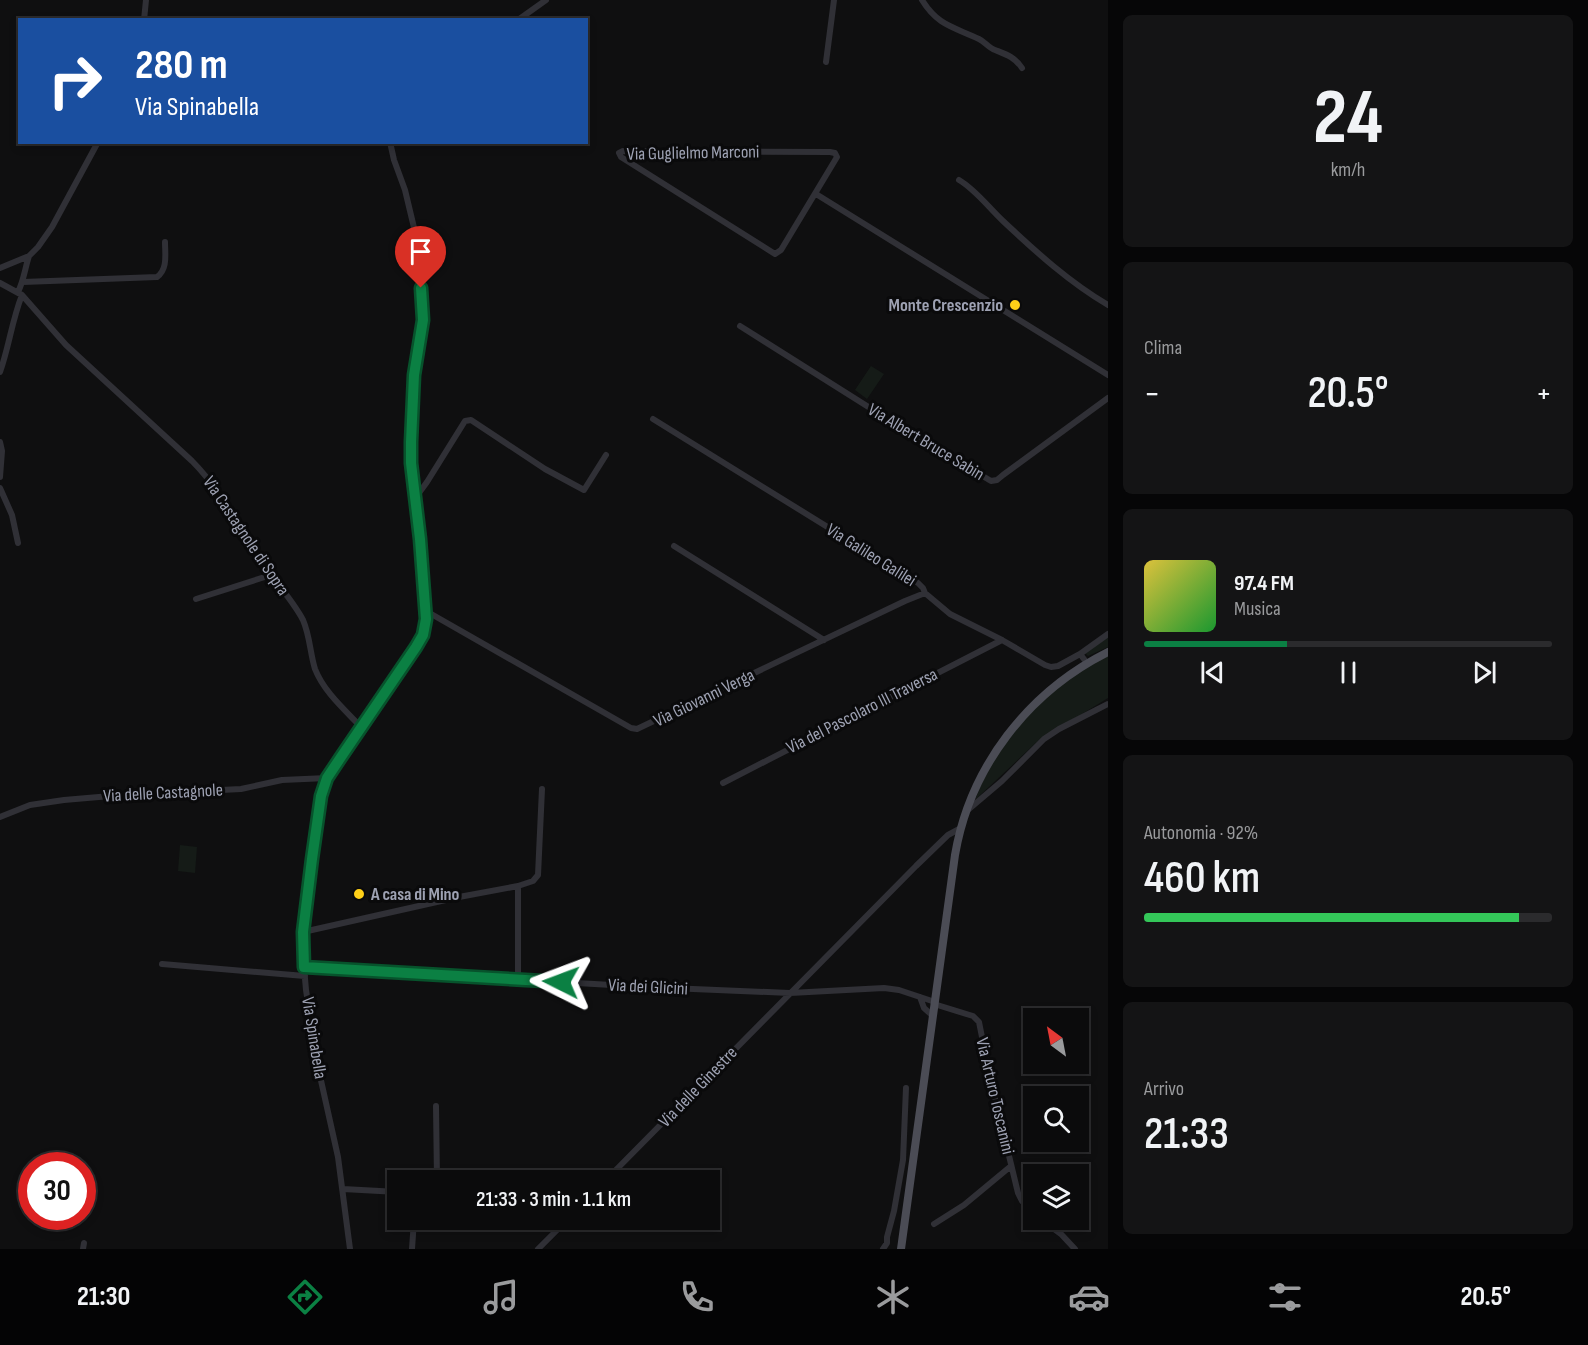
<!DOCTYPE html>
<html lang="it">
<meta charset="utf-8">
<style>
:root{--surface:#0b0b0c;--page:#141415;--text:#f1f3f6;--muted:#9a9b9d;--line:#2b2b2d;--accent:#0b8043}
body{margin:0;font-family:"Sofia Sans Condensed",sans-serif;background:var(--page);color:var(--text);height:100vh;display:flex;flex-direction:column;font-size:22px;white-space:nowrap}
*{box-sizing:border-box;margin:0}
p{font-size:20px;color:var(--muted)}
.icon{flex:none;width:33px;height:33px;fill:none;stroke:currentColor;stroke-width:2;stroke-linecap:round;stroke-linejoin:round}
.map{position:relative;flex:1;overflow:hidden}
.sheet{display:flex;flex-direction:column;gap:15px;padding:15px;background:#060607;width:480px}
.sheet>*{flex:none}
.banner{position:absolute;left:18px;top:18px;width:570px;height:126px;border-radius:0px;box-shadow:0 3px 9px #0003,0 0 0 2px var(--line);background:#1a4fa0;color:#fff;overflow:hidden}
.needle{width:39px;rotate:328deg}
.fabs{position:absolute;left:1023px;top:1008px;display:grid;gap:12px}
.fabs a{display:grid;place-items:center;width:66px;height:66px;border-radius:0px;background:var(--surface);box-shadow:0 3px 9px #0003,0 0 0 2px var(--line);font-size:30px}
.speed{position:absolute;left:18px;top:1152px;display:flex;gap:12px;font-size:30px;font-weight:700;text-align:center}
.speed>*{display:grid;place-content:center;width:78px;height:78px;border-radius:50%;background:var(--surface);box-shadow:0 3px 9px #0003,0 0 0 2px var(--line);line-height:1}
.speed .limit{border:9px solid #d22;background:#fff;color:#111}
.pin{position:absolute;display:grid;place-items:center;width:51px;height:51px;color:#fff;margin:-62px -26px;border-radius:50% 50% 50% 0;rotate:-45deg;box-shadow:0 0 6px #0007}
.pin .icon{rotate:45deg}
.me{position:absolute;width:66px;margin:-33px;rotate:273deg;stroke-linejoin:round;filter:drop-shadow(0 0 4px #0008)}
.turn{display:flex;align-items:center;gap:21px;height:126px;padding:0 18px;font-size:27px}
.turn .icon{width:78px;height:78px;stroke-width:2.5}
.turn b{display:block;font-size:42px;line-height:51px}
.big{font-size:45px;font-weight:600;line-height:1.1}
.sheet .widget{flex:1;display:flex;flex-direction:column;justify-content:center;gap:9px;min-width:0;padding:0 21px;border-radius:9px;background:var(--page)}
.sheet .dial{align-items:center;gap:0}
.dial b{font-size:78px;line-height:1}
.song{display:flex;align-items:center;gap:18px}
.cover{width:72px;height:72px;border-radius:9px;background:linear-gradient(135deg,hsl(50 70% 55%),hsl(130 70% 35%))}
.played{height:6px;border-radius:3px;background:linear-gradient(90deg,var(--accent) 35%,var(--line) 35%)}
.keys{display:flex;justify-content:space-around;direction:ltr}
.heat{display:flex;justify-content:space-between;align-items:center;font-size:33px;direction:ltr}
.charge{height:9px;border-radius:4px;background:linear-gradient(90deg,#34c759 92%,var(--line) 0)}
.trip{position:absolute;left:387px;top:1170px;width:333px;height:60px;border-radius:0px;background:var(--surface);box-shadow:0 3px 9px #0003,0 0 0 2px var(--line);font-weight:600;line-height:60px;text-align:center}
.dock{display:flex;height:96px;justify-content:space-around;align-items:center;background:#040405;color:var(--muted)}
.dock .icon{width:42px;height:42px}
.dock .on{color:var(--accent)}
.dock b{font-size:27px;color:var(--text)}
main{display:flex;flex:1;min-height:0}
.map>svg:first-child{display:block}
.green{fill:#151b17}
.lines{fill:none;stroke-linecap:round;stroke-linejoin:round}
.minor{stroke:#303036;stroke-width:6}
.major{stroke:#4b4c55;stroke-width:8}
.route-casing{stroke:#07532c;stroke-width:15}
.route{stroke:#0b8043;stroke-width:10}
.poi-dot{fill:#ffd018;stroke:#0a0a0b;stroke-width:2}
.labels{text-anchor:middle;dominant-baseline:central;stroke-width:6;stroke-linejoin:round;paint-order:stroke}
.street-label{font-size:18px;fill:#9ea2b3;stroke:#0a0a0b}
.poi-label{font-size:18px;font-weight:bold;fill:#9ea2b3;stroke:#0a0a0b;text-anchor:end}
</style>
<main>
<div class="map">
<svg width="1108" height="1249" viewBox="0 0 1108 1249">
<rect width="100%" height="100%" fill="#0f0f10"/>
<path class="green" d="M871 366 884 374 867 399 855 390Z
M1108 637V647L1088 656 1085 653Z
M1108 655V698L1038 741 975 800C992 752 1029 710 1068 679 1080 670 1095 663 1108 655Z
M180 845 197 847 195 873 178 871Z"/>
<g class="lines">
<path class="minor" d="M922 0C938 26 954 27 979 39 985 42 989 48 995 50 1005 54 1015 57 1022 68
M144 20 146 0
M518 20 546 0
M826 62 834 0
M623 151 830 152 835 153 837 157 781 250 775 254 621 157 619 153Z
M959 180C976 190 988 207 1003 221 1036 252 1069 282 1108 305
M816 194 1108 375
M0 268 29 256 38 247 52 227 98 142
M23 282 157 277C168 269 165 254 165 242
M0 283 22 295 66 345 192 461C223 492 241 532 265 567 278 585 293 601 303 620 310 636 310 653 315 669 324 692 345 710 361 727
M18 292C24 280 25 268 29 256
M740 326 878 413 991 481 997 480 1003 475 1108 398
M0 372C9 347 12 320 22 295
M653 419 918 583 923 588 925 593 950 614 1002 640 1045 665 1051 667 1058 666 1080 654 1087 663
M0 442 2 451 0 477
M0 488 12 515 18 543
M416 497 427 482 465 421 471 420 545 469 584 490 606 455
M674 546 824 640
M196 599 271 575
M426 611 631 728 637 729 905 601 925 593
M1080 654 1108 634
M723 783 1002 640
M969 809 1002 781 1044 739 1059 729 1108 704
M0 817 30 805 64 800 122 795 241 789 282 780 327 778
M518 886V980
M303 932 459 897 518 886 533 881 538 875 542 789
M162 964 305 976
M304 967 646 987 790 993 884 988 899 990 935 1002
M920 997 924 1008 933 1016
M934 1004 973 1016 979 1022 990 1077 1018 1193 1022 1201 1034 1212
M436 1106 437 1180
M606 1180 916 866 948 835 961 828
M343 1189 398 1192
M1042 1220 1061 1234 1075 1249
M934 1224 964 1205 1011 1166
M83 1249 84 1243
M350 1249 338 1157 318 1067 306 990 304 967 303 932 312 859 321 796 327 778 416 647 423 635 425 623 420 539 411 463V442L414 375 423 326V305L416 236 405 190 394 160 390 142
M412 1249 414 1220
M538 1249 567 1220
M883 1249 887 1243V1237L894 1211 903 1160 906 1088"/>
<path class="major" d="M901 1249 955 855C970 767 1028 692 1108 652"/>
</g>
<g class="lines">
<defs>
<path id="route" d="M421 288 423 320 414 375 411 442V463L420 539 426 619 423 635 416 647 341 757 327 778 321 796 312 859 303 932 304 967 561 982"/>
</defs>
<use href="#route" class="route-casing"/>
<use href="#route" class="route"/>
</g>
<g class="poi-dot">
<circle cx="1015" cy="305" r="6"/>
<circle cx="359" cy="894" r="6"/>
</g>
<g class="labels">
<g class="street-label">
<text transform="translate(693 153) rotate(-1)">Via Guglielmo Marconi</text>
<text transform="translate(926 442) rotate(31)">Via Albert Bruce Sabin</text>
<text transform="translate(246 536) rotate(56)">Via Castagnole di Sopra</text>
<text transform="translate(871 555) rotate(32)">Via Galileo Galilei</text>
<text transform="translate(704 698) rotate(-26)">Via Giovanni Verga</text>
<text transform="translate(862 711) rotate(-27)">Via del Pascolaro III Traversa</text>
<text transform="translate(163 793) rotate(-3)">Via delle Castagnole</text>
<text transform="translate(648 987) rotate(3)">Via dei Glicini</text>
<text transform="translate(314 1038) rotate(81)">Via Spinabella</text>
<text transform="translate(698 1087) rotate(-46)">Via delle Ginestre</text>
<text transform="translate(995 1096) rotate(77)">Via Arturo Toscanini</text>
</g>
<g class="poi-label">
<text x="1003" y="305">Monte Crescenzio</text>
<text x="371" y="894" text-anchor="start">A casa di Mino</text>
</g>
</g>
</svg>
<div class="fabs">
<a><svg class="needle" viewBox="-14 -14 28 28"><path d="M0-13l5 13h-10z" fill="#e53935"/><path d="M0 13l5-13h-10z" fill="#9a9b9d"/></svg></a>
<a><svg class="icon" aria-label="search" viewBox="0 0 24 24"><circle cx="10" cy="10" r="6"/><path d="M15 15l6 6"/></svg></a>
<a><svg class="icon" aria-label="layers" viewBox="0 0 24 24"><path d="M12 4l9 5-9 5-9-5zM3 14l9 5 9-5"/></svg></a>
</div>
<div class="speed"><div class="limit">30</div></div>
<div class="pin" style="left:421px;top:288px;background:#d93025"><svg class="icon" aria-label="arrive" viewBox="0 0 24 24"><path d="M6 21V4h12l-3 4 3 4H6"/></svg></div>
<svg class="me" style="left:561px;top:982px" viewBox="-20 -20 40 40"><path d="M0-17L14 15 0 8-14 15z" fill="#0b8043" stroke="#fff" stroke-width="4"/></svg>
<div class="trip">21:33 · 3 min · 1.1 km</div>
<div class="banner">
<div class="turn"><svg class="icon" aria-label="right" viewBox="0 0 24 24"><path d="M7 20v-9h11M14 6l5 5-5 5"/></svg><div><b>280 m</b>Via Spinabella</div></div>
</div>
</div>
<section class="sheet">
<div class="widget dial"><b>24</b><p>km/h</p></div>
<div class="widget"><p>Clima</p>
<div class="heat"><a>−</a><b class="big">20.5°</b><a>+</a></div>
</div>
<div class="widget">
<div class="song"><i class="cover"></i><div><b>97.4 FM</b><p>Musica</p></div></div>
<div class="played"></div>
<div class="keys"><svg class="icon" aria-label="previous" viewBox="0 0 24 24"><path d="M18 5L8 12l10 7zM5 5v14"/></svg><svg class="icon" aria-label="pause" viewBox="0 0 24 24"><path d="M8 5v14M16 5v14"/></svg><svg class="icon" aria-label="next" viewBox="0 0 24 24"><path d="M6 5l10 7-10 7zM19 5v14"/></svg></div>
</div>
<div class="widget"><p>Autonomia · 92%</p><b class="big">460 km</b><div class="charge"></div></div>
<div class="widget"><p>Arrivo</p><b class="big">21:33</b></div>
</section>
</main>
<nav class="dock">
<b>21:30</b>
<svg class="icon on" aria-label="directions" viewBox="0 0 24 24"><path d="M12 3l9 9-9 9-9-9zM9 14v-3h6M13 9l2 2-2 2"/></svg>
<svg class="icon" aria-label="music" viewBox="0 0 24 24"><path d="M9 18V5l10-2v13"/><circle cx="6" cy="18" r="3"/><circle cx="16" cy="16" r="3"/></svg>
<svg class="icon" aria-label="phone" viewBox="0 0 24 24"><path d="M5 4h4l2 5-3 2q2 4 5 5l2-3 5 2v4C11 20 4 13 5 4z"/></svg>
<svg class="icon" aria-label="climate" viewBox="0 0 24 24"><path d="M12 3v18M4 7l16 10M4 17L20 7"/></svg>
<svg class="icon" aria-label="car" viewBox="0 0 24 24"><path d="M5 17H2v-5l4-1 3-4h7l3 4 3 1v5h-3M9 17h6M6 11h13"/><circle cx="7" cy="17" r="2"/><circle cx="17" cy="17" r="2"/></svg>
<svg class="icon" aria-label="filters" viewBox="0 0 24 24"><path d="M4 7h16M4 17h16"/><circle cx="9" cy="7" r="2"/><circle cx="15" cy="17" r="2"/></svg>
<b>20.5°</b>
</nav>
